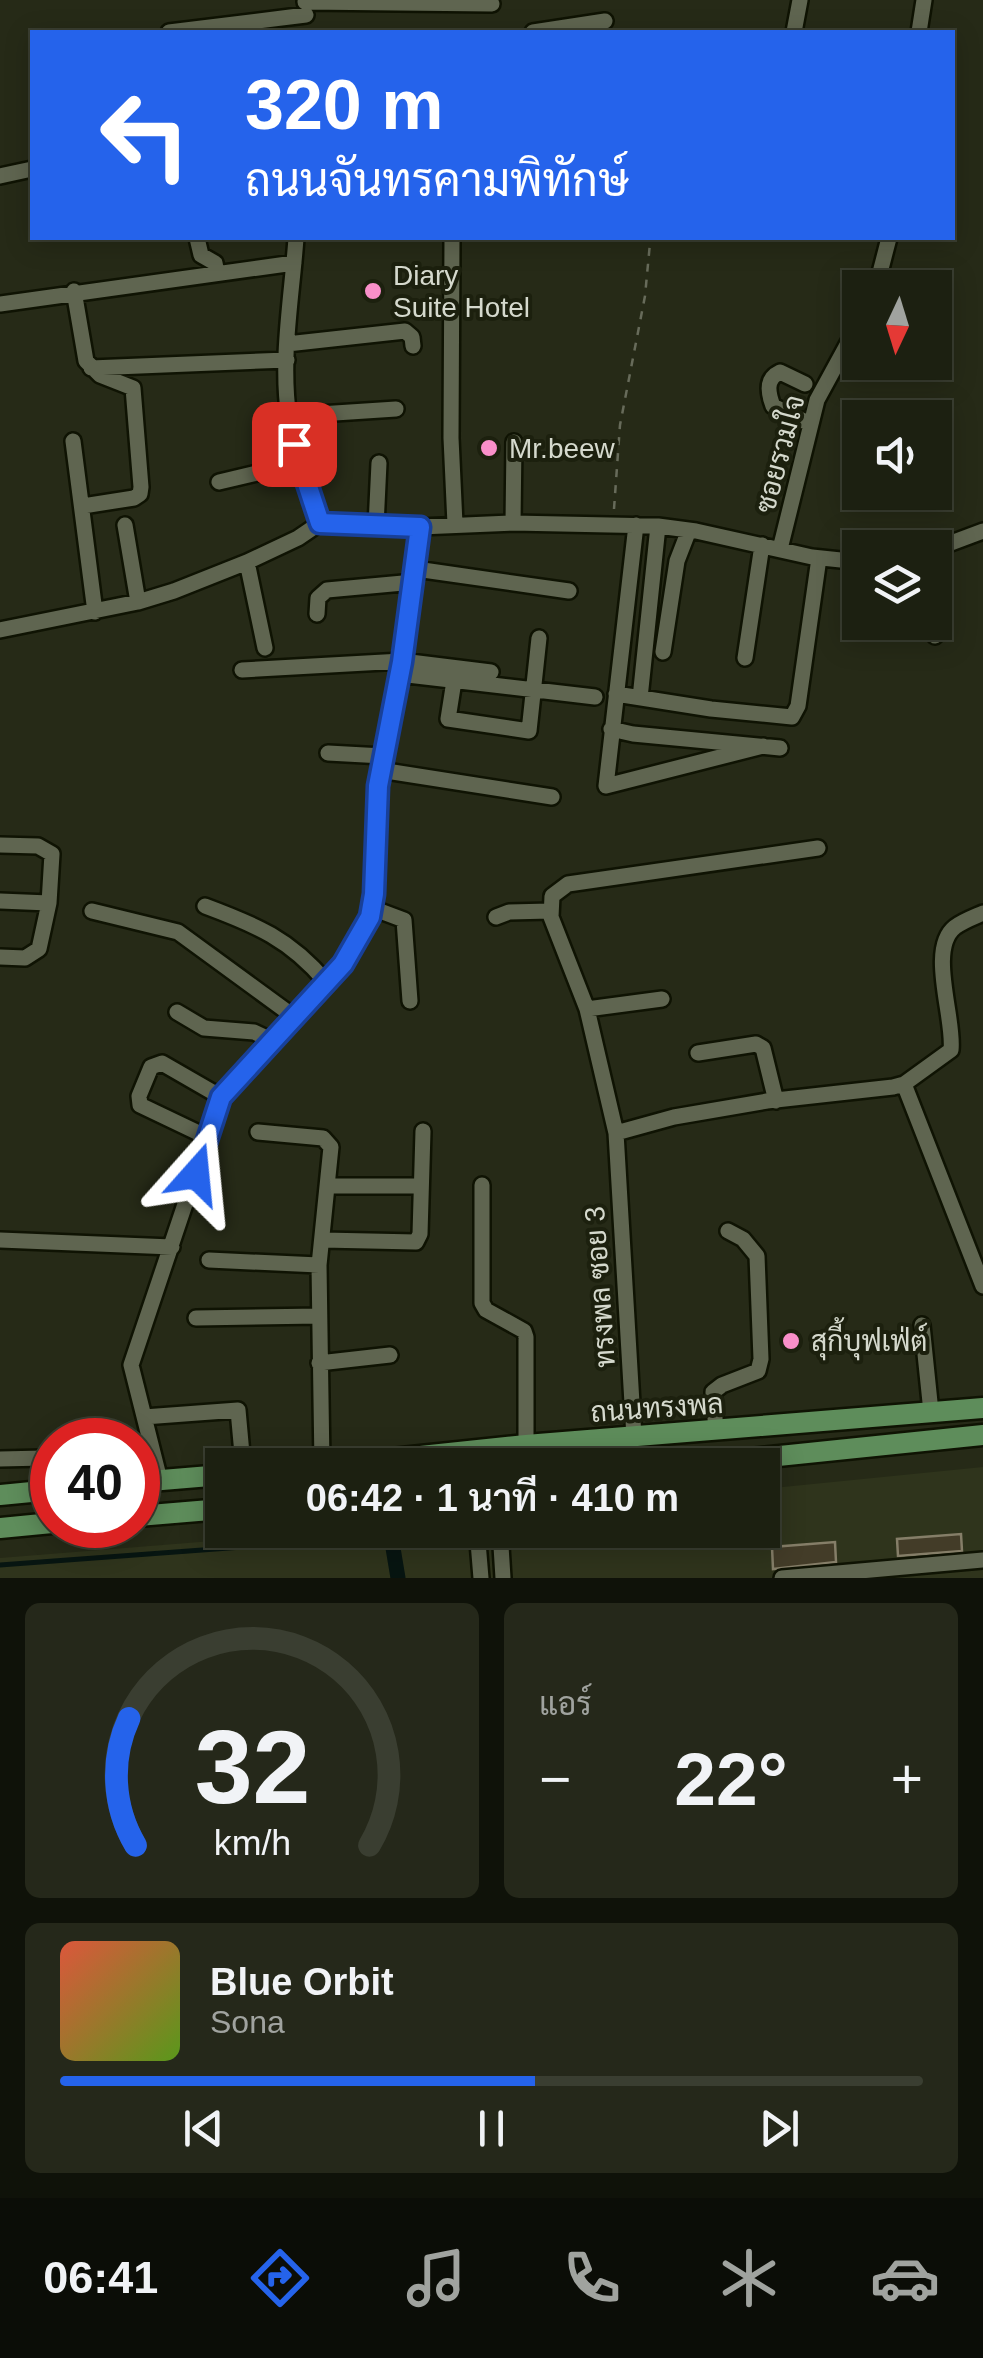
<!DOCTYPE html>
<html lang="th">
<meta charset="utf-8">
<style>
:root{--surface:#1c2011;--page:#25281a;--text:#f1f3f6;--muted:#a0a39f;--line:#3a3e31;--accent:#2563eb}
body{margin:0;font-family:Arial,Sarabun,sans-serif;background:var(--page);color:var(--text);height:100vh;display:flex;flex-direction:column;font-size:38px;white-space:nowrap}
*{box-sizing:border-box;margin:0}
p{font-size:32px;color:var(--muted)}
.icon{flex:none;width:55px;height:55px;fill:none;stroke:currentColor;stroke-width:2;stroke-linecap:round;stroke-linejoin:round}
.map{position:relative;height:1578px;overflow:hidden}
.details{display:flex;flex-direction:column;gap:25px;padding:25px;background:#0f1209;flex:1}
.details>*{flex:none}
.top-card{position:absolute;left:30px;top:30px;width:925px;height:210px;border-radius:0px;box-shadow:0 5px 25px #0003,0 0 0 2px var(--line);background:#2563eb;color:#fff;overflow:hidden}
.needle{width:65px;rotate:184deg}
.fabs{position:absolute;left:842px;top:270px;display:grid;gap:20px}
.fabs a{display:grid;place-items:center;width:110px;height:110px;border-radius:0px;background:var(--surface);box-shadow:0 5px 25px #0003,0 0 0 2px var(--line);font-size:50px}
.speed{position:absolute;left:30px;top:1418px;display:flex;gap:20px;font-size:50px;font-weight:700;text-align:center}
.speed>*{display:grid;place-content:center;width:130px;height:130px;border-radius:50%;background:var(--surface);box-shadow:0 5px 25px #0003,0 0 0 2px var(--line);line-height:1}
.speed .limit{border:15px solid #d22;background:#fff;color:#111}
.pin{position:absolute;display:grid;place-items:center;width:85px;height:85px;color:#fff;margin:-42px;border-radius:20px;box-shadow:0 5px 15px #0006}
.me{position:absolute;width:110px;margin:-55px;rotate:18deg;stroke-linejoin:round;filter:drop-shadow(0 0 8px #0008)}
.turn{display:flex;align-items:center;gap:35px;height:210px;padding:0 50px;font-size:45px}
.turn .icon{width:130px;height:130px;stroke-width:2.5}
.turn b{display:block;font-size:70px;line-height:85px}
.big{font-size:75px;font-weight:600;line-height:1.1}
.details .widget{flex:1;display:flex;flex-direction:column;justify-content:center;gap:15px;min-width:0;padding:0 35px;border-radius:15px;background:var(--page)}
.details .dial{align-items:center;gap:0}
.dial svg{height:260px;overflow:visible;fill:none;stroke:var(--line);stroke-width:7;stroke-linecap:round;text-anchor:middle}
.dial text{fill:var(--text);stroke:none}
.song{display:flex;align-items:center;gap:30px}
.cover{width:120px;height:120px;border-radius:15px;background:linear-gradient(135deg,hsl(10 70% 55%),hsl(90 70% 35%))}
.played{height:10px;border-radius:5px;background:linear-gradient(90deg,var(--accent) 55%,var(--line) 55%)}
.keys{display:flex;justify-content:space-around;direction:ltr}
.heat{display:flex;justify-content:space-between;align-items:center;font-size:55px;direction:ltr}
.details .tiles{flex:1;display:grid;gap:25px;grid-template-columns:1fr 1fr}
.widget:last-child{grid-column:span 2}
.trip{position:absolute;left:205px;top:1448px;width:575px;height:100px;border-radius:0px;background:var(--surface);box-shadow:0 5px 25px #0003,0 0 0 2px var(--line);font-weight:600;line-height:100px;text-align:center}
.menu{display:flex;height:160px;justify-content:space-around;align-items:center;background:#0b0d07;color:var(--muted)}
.menu .icon{width:70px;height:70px}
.menu .on{color:var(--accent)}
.menu b{font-size:45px;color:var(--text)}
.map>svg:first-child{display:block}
.built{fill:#2f341c}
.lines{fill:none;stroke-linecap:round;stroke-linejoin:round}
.stream{stroke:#071511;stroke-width:5}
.canal{stroke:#071511;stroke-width:15}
.building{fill:#433c28;stroke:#857e68;stroke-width:2.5}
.minor-casing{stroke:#0f1303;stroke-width:20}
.major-casing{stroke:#0f1303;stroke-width:25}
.path{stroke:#676b5a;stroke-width:2.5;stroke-dasharray:8 8;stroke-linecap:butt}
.minor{stroke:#5f6550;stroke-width:15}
.major{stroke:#5e8d5b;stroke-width:20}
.route-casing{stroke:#184099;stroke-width:25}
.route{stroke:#2563eb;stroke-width:18}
.poi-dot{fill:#f98fc9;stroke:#1c200e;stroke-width:4}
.labels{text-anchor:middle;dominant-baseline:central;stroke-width:8;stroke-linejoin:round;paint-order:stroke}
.poi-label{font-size:28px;fill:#d5d9cd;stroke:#1c200e;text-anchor:start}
.street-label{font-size:28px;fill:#d5d9cd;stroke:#1c200e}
</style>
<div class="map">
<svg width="983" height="1578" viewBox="0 0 983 1578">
<rect width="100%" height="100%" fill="#262a17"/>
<path class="built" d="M983 1467V1578H0V1558L349 1530H762L763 1489Z"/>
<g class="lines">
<path class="stream" d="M0 1565 391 1536"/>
<path class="canal" d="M391 1536 398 1578"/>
</g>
<path class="building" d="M961 1534 962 1551 898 1556 897 1539Z
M835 1542 836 1562 773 1569 772 1547Z"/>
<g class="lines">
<defs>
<path id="minor" d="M305 2 492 4
M169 32 306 15
M533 32 605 21
M794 32 800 0
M919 32 924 0
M0 176 32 169
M197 238 201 255 215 263 217 273
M296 238C292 296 280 359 289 418 295 454 308 488 320 523
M452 238 451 438 455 524
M876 288 889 238
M74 291 86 361 100 375 133 388 141 487 140 494 134 498 83 506
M0 304 294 263
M287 344 405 331 412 337 413 346
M91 368 287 360
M805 384 780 372C765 379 768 393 773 406L810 424
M289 416 396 409
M73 441 95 612
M219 482 300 463
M513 523 514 442
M125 525 138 602
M636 525 606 786 763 746
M376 526 379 463
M780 549 817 400 860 321
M935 549 983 531
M247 562 265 648
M416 569 569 591
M317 614 318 598 327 590 414 582
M934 622 935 636
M0 630 138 602 174 591 247 562 298 538 320 523 420 527 513 523 658 526 696 531 812 557 860 562
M663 652 677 561 689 530
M745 658 762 545
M242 670 402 661 491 672
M399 674 595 697
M454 681 448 719 529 731 539 638
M616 694 711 709 792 717 798 706 819 558
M640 698 658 526
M611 729 633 734 780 748
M328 753 383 756
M380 770 552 797
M0 845 38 846 52 854 49 903
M0 901 49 903 39 949 25 958 0 957
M205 906C256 925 290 939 326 982
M372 908 404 920 410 1001
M92 911 178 932 293 1016
M496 917 509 912 550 911
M587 1009 662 999
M177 1012 204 1028 254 1032 271 1040
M698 1053 756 1044 763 1048 776 1101
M904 1084 983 1286
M258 1132 323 1138 331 1147 319 1265 322 1465
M616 1133 674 1117 767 1101 893 1087 904 1084 951 1050C955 1019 927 949 955 927 963 921 974 917 983 913
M207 1137 140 1105 139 1096 151 1067 162 1063 221 1097
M482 1185V1303L486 1310 524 1331 526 1337V1445
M328 1186H420
M0 1240 172 1247
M323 1240 416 1242 420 1234 423 1131
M209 1260 319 1265
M196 1318 319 1316
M922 1325 931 1412
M319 1363 390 1355
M144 1417 238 1410 243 1465
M716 1431 713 1392 722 1385 758 1371 761 1359 757 1256 743 1239 728 1231
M634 1437 616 1133 587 1009 551 917 552 896 568 884 818 848
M492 1449 494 1465
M0 1459 44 1458 49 1462 52 1481
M160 1480 131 1365 221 1097 343 964 370 917 374 894 378 786 402 661 420 527
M477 1530 481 1578
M500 1530 503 1578
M782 1578 983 1560"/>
<path id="major" d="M335 1465 526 1445 983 1408
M692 1465 983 1435
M138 1482 222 1475
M0 1495 52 1490
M138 1516 222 1509
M0 1528 52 1523"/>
</defs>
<use href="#minor" class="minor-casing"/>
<use href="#major" class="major-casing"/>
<path class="path" d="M614 509 620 425 645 296 650 243"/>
<use href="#minor" class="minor"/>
<use href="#major" class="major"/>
</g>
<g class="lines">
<defs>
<path id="route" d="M196 1174 221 1097 343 964 370 917 374 894 378 786 402 662 420 527 320 523 294 444"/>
</defs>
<use href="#route" class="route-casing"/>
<use href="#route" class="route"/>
</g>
<g class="poi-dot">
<circle cx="373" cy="291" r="10"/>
<circle cx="489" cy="448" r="10"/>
<circle cx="791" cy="1341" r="10"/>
</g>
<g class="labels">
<g class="poi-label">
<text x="393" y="275">Diary<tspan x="393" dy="32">Suite Hotel</tspan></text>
<text x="509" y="448">Mr.beew</text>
<text x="811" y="1341">สุกี้บุฟเฟ่ต์</text>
</g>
<g class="street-label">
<text transform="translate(780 454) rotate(-75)">ซอยรวมใจ</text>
<text transform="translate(600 1287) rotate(-94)">ทรงพล ซอย 3</text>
<text transform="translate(657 1408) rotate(-4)">ถนนทรงพล</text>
</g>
</g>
</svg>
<div class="fabs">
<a><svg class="needle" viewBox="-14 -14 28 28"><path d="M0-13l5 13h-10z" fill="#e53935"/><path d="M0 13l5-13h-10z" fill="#a0a39f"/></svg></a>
<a><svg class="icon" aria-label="sound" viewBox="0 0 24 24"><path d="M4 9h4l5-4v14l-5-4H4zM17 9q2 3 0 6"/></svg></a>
<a><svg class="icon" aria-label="layers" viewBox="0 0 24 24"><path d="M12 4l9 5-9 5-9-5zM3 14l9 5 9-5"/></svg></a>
</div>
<div class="speed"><div class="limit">40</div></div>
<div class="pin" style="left:294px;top:444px;background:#d93025"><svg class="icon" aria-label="arrive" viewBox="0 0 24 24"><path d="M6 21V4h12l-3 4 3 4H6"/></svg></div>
<svg class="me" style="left:196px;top:1174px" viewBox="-20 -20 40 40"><path d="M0-17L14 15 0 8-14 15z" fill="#2563eb" stroke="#fff" stroke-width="4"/></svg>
<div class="trip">06:42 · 1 นาที · 410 m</div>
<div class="top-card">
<div class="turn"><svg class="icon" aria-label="left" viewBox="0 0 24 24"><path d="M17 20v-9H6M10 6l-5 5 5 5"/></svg><div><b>320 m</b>ถนนจันทรคามพิทักษ์</div></div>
</div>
</div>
<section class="details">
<div class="tiles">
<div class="widget dial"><svg viewBox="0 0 100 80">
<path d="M14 69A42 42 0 1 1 86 69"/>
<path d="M14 69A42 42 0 0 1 12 30" stroke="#2563eb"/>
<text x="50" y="56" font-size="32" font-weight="700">32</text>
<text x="50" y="72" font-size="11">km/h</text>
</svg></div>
<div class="widget"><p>แอร์</p>
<div class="heat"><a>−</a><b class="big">22°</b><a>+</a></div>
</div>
<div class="widget">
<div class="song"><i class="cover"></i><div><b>Blue Orbit</b><p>Sona</p></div></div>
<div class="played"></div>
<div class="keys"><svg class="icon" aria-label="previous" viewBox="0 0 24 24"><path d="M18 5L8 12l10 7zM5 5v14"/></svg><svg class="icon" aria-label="pause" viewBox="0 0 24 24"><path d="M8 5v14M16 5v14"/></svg><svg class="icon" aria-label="next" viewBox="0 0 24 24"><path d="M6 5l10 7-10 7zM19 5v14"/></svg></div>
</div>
</div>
</section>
<nav class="menu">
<b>06:41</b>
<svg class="icon on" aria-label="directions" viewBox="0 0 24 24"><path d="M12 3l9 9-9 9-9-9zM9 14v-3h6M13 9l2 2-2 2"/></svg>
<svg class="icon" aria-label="music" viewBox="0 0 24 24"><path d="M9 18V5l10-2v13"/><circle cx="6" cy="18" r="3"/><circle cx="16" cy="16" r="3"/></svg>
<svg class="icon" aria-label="phone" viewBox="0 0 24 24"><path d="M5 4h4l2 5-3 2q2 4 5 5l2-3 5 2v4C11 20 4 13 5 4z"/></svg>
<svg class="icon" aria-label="climate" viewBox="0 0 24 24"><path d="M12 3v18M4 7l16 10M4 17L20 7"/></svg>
<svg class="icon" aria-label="car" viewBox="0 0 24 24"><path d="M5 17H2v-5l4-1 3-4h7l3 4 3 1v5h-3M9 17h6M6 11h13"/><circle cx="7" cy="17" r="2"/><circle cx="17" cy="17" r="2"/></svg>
</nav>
